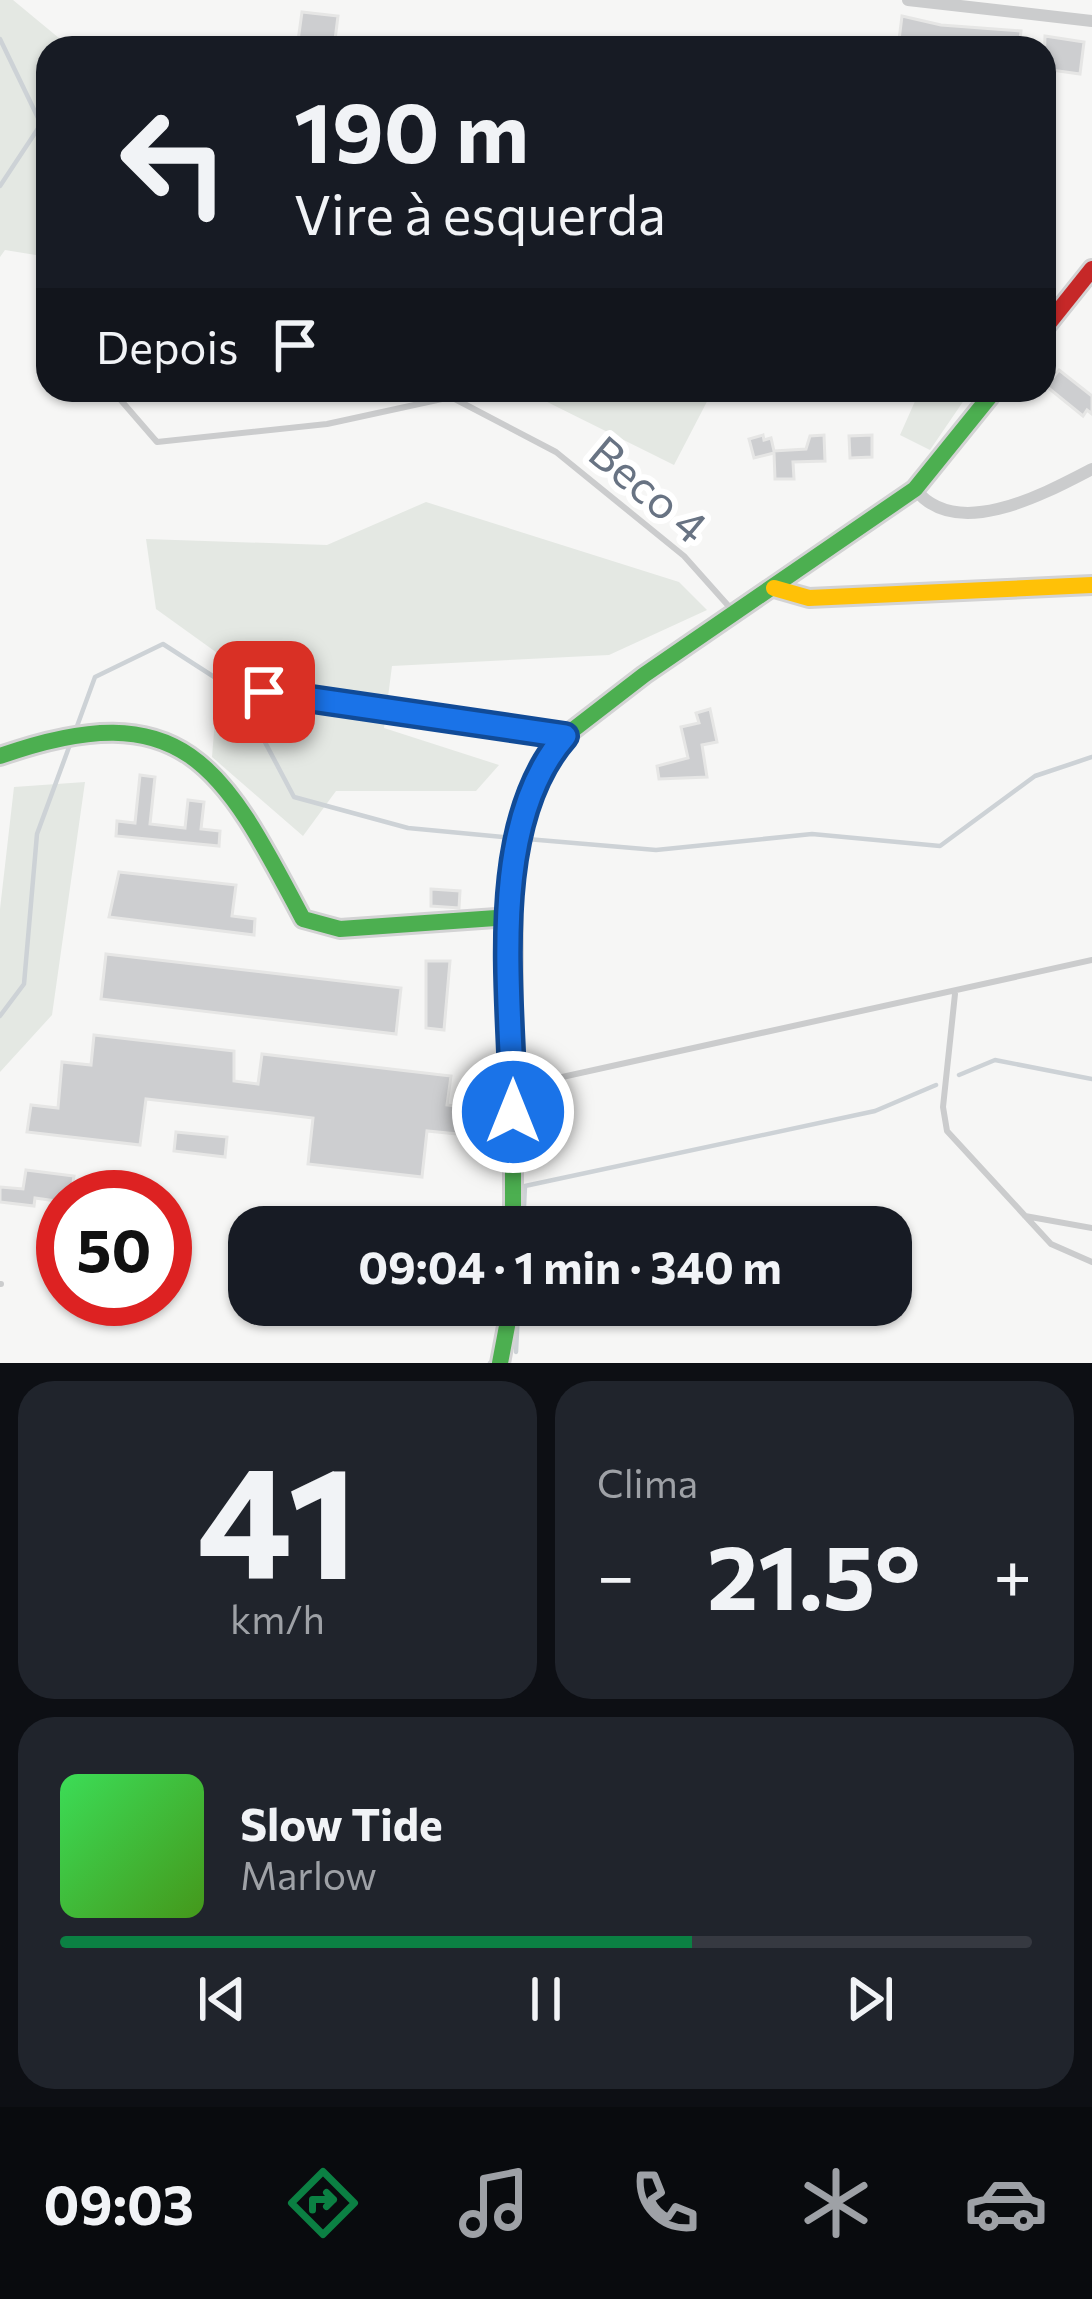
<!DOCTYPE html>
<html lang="pt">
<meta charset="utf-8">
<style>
:root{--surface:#171b24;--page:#20242c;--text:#f1f3f6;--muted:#9ea1a6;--line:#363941;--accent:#0b8043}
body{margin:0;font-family:Commissioner,sans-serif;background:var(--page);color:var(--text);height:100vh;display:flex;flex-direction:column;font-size:45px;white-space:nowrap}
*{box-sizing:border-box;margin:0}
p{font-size:39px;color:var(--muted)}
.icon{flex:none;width:66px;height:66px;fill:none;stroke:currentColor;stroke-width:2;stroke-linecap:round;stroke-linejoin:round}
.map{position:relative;height:1363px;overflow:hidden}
.sheet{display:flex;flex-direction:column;gap:18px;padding:18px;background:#0d0f14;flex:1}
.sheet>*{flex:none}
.top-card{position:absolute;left:36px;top:36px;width:1020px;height:366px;border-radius:36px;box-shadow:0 3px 9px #0004;background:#171b24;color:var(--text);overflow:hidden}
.speed{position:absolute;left:36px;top:1170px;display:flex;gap:24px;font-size:60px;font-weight:700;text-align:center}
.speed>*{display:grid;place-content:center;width:156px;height:156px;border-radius:50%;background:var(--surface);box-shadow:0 3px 9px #0004;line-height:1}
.speed .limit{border:18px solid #d22;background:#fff;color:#111}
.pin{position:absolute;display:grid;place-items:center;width:102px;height:102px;color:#fff;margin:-51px;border-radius:24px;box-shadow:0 6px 18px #0006}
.me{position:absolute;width:132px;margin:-66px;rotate:0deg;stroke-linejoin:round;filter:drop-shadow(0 0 9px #0008)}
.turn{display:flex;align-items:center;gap:42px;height:252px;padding:0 60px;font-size:54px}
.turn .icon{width:156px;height:156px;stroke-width:2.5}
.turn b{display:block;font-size:84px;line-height:102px}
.then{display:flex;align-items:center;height:114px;padding:0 60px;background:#0003;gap:24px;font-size:45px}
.big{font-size:90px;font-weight:700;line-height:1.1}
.sheet .widget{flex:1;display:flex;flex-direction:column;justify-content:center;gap:18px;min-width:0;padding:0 42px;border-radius:36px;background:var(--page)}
.sheet .dial{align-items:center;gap:0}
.dial b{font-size:156px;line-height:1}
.song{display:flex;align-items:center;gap:36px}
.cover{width:144px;height:144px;border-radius:18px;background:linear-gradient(135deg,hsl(130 70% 55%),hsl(100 70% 35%))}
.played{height:12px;border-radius:6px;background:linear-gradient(90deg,var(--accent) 65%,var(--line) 65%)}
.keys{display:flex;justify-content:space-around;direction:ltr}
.heat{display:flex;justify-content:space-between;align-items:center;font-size:66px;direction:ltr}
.sheet .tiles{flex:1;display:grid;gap:18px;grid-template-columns:1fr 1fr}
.widget:last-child{grid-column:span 2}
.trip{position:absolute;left:228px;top:1206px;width:684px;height:120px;border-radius:36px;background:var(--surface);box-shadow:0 3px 9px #0004;font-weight:700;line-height:120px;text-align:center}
.dock{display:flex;height:192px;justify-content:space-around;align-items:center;background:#090b0e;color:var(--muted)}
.dock .icon{width:84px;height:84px}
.dock .selected{color:var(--accent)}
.dock b{font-size:54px;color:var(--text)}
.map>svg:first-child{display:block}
.green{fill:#e4e8e3}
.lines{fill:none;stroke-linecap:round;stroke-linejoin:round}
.stream{stroke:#cdd2d6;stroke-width:4.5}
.building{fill:#cdced0;stroke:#e6e6e5;stroke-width:3}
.fast-casing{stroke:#d3d3d4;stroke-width:22}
.slow-casing{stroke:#d3d3d4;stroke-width:22}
.jam-casing{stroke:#d3d3d4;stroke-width:22}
.lane{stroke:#cbcccd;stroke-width:6}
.street{stroke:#cbcccd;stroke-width:12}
.fast{stroke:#4caf50;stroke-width:16}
.slow{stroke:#ffc107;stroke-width:16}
.jam{stroke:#c62828;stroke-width:16}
.route-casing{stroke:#114b97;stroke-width:30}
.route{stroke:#1a73e8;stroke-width:21}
.labels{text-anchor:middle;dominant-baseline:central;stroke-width:12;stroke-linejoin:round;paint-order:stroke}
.street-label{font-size:45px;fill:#687383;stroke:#fff}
</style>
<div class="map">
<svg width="1092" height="1363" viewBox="0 0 1092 1363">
<rect width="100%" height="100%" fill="#f6f6f5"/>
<path class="green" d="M0 0H13L71 48H48V257L5 250 0 257Z
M523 390H713L674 465Z
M920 390H971L930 450 900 435Z
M426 502 679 582 707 610 609 655 392 666 384 728 499 765 476 791H336L303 836 212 757 220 655 156 609 146 539 327 545Z
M85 782 52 1015 0 1072V909L14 787Z"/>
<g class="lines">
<path class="stream" d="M0 39 41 124 0 186
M76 729 95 677 163 644 239 693 294 797 408 828 503 837
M527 839 656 850 812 834 940 846 1035 776 1092 757
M0 1016 24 984 37 834 72 739
M959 1075 995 1060 1092 1079
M523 1227 525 1186 875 1111 936 1085
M516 1352 518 1311
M490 1363 492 1362"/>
</g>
<path class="building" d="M302 12 338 16 334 48H297Z
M902 16 941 25 1021 31 1019 48H918L919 43 899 40Z
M1045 36 1084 42 1080 74 1044 69Z
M1059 370 1092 396V414L1087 410 1083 416 1046 386Z
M763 435 764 440 771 438 774 451 806 449 810 436 824 435 825 461 793 462 794 479H775L774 453 754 458 749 439Z
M872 435V457L850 458 849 436Z
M710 709 717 742 702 745 707 777 659 779 657 766 688 758 681 727 699 723 696 713Z
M140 775 155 777 150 824 185 828 188 800 204 802 201 829 220 831 219 846 116 836 117 821 135 823Z
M119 872 236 885 232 916 255 919 254 935 109 917Z
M431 889 460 891 459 908 431 906Z
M106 954 401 988 396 1034 101 999Z
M426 961H450L444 1030 426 1028Z
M94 1035 234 1051V1081L258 1084 262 1054 451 1076 447 1105 481 1109 479 1130 469 1129 468 1135 427 1131 422 1177 308 1164 313 1118 272 1113 146 1099 140 1145 27 1132 31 1105 58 1108 62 1062 91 1065Z
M176 1132 227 1137 225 1157 174 1151Z
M26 1170 74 1176 71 1197H63V1202L35 1198 34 1206 0 1202V1187L23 1189Z"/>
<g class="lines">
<defs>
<path id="fast" d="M0 756C184 691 223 767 303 919L340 929 511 917
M513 1227V883L518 822 540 764 565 736 644 675 915 489 995 390
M500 1363 511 1305"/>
<path id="slow" d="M774 588 809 598 1092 585"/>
<path id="jam" d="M1044 329 1092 269"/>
</defs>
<use href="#fast" class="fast-casing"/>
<use href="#slow" class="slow-casing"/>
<use href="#jam" class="jam-casing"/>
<path class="lane" d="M112 390 157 442 327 424 451 397 556 452 684 556 733 611
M955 994 943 1107 947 1131 1051 1244 1092 1262
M517 1087 1092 960
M1025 1216 1092 1228
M0 1284H1"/>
<path class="street" d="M908 0 1092 21
M915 489C956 542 1044 494 1092 469
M264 692 565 736"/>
<use href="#fast" class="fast"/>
<use href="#slow" class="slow"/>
<use href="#jam" class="jam"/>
</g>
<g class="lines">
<defs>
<path id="route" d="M264 692 565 736C485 827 512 997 513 1112"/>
</defs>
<use href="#route" class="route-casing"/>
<use href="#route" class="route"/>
</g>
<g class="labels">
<g class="street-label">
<text transform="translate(650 488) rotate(40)">Beco 4</text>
</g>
</g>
</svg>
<div class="speed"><div class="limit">50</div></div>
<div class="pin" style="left:264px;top:692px;background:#d93025"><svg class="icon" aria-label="arrive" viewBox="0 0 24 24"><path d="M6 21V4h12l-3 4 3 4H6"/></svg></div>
<svg class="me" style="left:513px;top:1112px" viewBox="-20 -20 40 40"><circle r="17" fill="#1a73e8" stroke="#fff" stroke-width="3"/><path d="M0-11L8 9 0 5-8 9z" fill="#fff"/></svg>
<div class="trip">09:04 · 1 min · 340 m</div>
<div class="top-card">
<div class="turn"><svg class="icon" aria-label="left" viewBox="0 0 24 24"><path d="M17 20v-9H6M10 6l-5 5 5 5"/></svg><div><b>190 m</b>Vire à esquerda</div></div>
<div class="then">Depois<svg class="icon" aria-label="arrive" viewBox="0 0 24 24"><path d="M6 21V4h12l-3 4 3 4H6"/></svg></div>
</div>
</div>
<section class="sheet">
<div class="tiles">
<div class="widget dial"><b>41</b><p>km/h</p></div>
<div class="widget"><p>Clima</p>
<div class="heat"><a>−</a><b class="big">21.5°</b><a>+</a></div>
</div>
<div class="widget">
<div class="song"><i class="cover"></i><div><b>Slow Tide</b><p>Marlow</p></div></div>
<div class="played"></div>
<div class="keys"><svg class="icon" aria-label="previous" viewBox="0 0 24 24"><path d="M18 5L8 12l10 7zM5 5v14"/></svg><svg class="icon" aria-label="pause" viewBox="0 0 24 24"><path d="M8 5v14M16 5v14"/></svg><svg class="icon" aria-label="next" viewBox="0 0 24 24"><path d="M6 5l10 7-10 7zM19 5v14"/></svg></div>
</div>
</div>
</section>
<nav class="dock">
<b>09:03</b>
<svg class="icon selected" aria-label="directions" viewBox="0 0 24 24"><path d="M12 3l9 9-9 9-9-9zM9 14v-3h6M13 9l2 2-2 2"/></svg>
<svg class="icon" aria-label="music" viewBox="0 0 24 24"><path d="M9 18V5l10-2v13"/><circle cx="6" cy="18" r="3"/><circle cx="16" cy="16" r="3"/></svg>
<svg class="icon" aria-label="phone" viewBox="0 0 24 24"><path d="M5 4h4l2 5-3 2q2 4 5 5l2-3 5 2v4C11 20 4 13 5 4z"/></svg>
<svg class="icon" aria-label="climate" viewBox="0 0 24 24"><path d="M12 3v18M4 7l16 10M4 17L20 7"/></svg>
<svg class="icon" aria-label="car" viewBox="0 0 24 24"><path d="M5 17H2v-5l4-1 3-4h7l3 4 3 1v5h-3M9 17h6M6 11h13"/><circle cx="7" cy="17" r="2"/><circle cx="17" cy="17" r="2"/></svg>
</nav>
